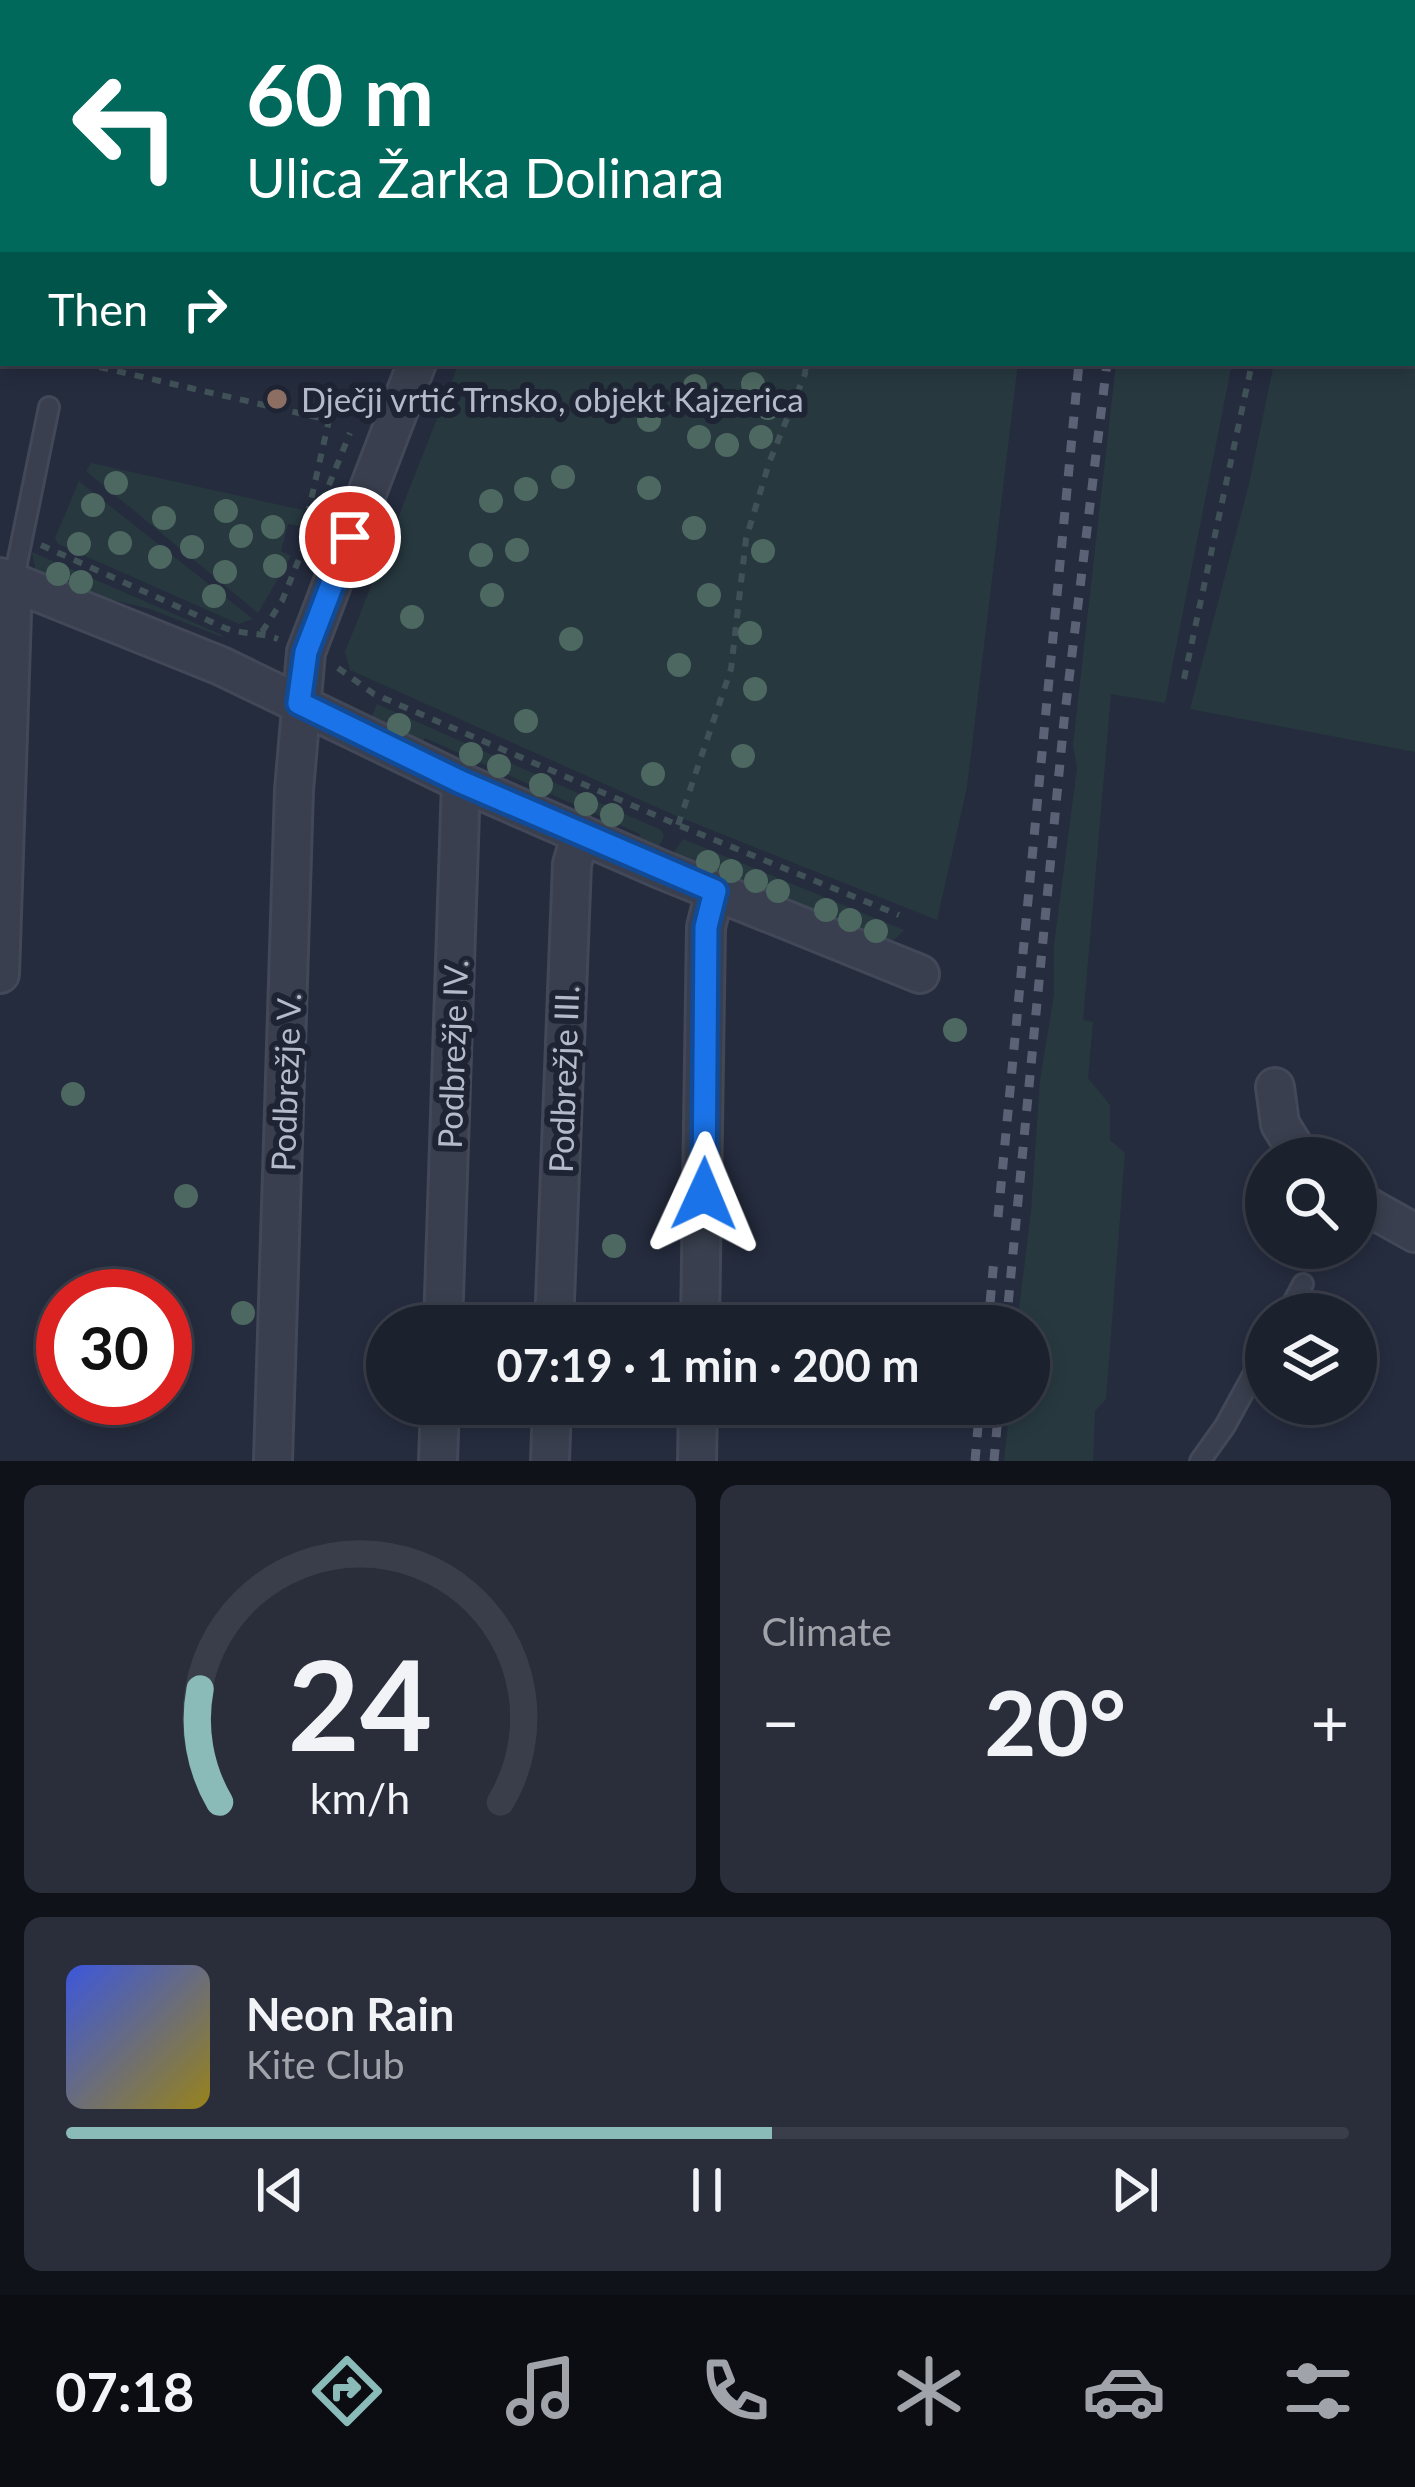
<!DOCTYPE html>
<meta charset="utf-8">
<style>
:root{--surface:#1c212e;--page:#292e3a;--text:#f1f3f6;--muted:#a0a3aa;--line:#3a3e4a;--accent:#8bbbb9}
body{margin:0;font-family:Lato,sans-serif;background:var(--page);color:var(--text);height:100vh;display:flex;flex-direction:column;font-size:45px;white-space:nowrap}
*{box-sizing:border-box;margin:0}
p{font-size:39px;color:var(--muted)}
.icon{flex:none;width:66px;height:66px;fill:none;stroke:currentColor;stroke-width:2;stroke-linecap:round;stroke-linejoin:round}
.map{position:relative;height:1461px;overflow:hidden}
.drawer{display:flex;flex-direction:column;gap:24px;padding:24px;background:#0f1219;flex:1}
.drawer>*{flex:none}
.top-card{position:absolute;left:0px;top:0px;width:1416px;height:366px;box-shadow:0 6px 18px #0003,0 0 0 3px var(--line);background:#00695c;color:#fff;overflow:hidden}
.tools{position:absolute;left:1245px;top:1137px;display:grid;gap:24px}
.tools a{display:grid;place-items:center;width:132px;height:132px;border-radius:50%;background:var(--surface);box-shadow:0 6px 18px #0003,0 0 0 3px var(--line);font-size:60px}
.speed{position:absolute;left:36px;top:1269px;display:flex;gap:24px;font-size:60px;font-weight:700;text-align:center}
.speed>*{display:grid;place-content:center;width:156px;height:156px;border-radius:50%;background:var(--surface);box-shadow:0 6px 18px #0003,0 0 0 3px var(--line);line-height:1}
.speed .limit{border:18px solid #d22;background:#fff;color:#111}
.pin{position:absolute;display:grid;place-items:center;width:102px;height:102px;color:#fff;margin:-51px;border:6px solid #fff;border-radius:50%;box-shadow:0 3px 12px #0007}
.me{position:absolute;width:132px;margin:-66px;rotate:1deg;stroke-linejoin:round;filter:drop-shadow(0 0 9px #0008)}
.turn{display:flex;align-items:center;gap:42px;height:252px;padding:0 48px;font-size:54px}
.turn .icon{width:156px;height:156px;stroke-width:2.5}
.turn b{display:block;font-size:84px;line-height:102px}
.then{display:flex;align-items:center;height:114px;padding:0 48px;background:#0003;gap:24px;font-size:45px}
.big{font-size:90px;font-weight:700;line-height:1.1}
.drawer .tile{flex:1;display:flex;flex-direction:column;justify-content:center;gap:18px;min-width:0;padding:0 42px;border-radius:18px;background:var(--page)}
.drawer .dial{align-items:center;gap:0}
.dial svg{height:312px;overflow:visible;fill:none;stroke:var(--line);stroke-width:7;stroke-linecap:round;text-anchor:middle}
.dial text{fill:var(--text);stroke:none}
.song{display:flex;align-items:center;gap:36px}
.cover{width:144px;height:144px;border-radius:18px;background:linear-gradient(135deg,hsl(230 70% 55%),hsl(50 70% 35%))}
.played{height:12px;border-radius:6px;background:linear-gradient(90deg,var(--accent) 55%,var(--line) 55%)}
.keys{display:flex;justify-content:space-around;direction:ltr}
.heat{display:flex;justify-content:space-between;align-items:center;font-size:66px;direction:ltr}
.drawer .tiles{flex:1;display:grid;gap:24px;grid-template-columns:1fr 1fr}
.tile:last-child{grid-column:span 2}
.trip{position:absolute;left:366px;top:1305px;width:684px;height:120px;border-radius:60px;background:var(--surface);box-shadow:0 6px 18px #0003,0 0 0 3px var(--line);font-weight:700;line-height:120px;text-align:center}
.tab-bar{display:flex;height:192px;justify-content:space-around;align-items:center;background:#0b0d12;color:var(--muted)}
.tab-bar .icon{width:84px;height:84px}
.tab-bar .on{color:var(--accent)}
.tab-bar b{font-size:54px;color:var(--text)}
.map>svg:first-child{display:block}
.green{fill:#27393f}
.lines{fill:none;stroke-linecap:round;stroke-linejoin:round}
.service-casing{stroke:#424857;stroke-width:24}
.minor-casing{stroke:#424857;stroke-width:42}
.path{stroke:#405257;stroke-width:6;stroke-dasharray:9 9;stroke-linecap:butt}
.service{stroke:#393f4e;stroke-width:18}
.minor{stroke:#393f4e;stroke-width:36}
.rail{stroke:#5b6275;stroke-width:9;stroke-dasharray:12 12;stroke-linecap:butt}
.tree{fill:#4d6861}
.route-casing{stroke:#114b97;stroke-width:30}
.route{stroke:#1a73e8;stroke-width:21}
.education-dot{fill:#8d6e63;stroke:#1e2433;stroke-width:4.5}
.labels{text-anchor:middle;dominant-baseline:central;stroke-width:12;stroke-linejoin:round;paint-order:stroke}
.poi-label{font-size:33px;fill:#b5bac9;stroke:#1e2433;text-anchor:start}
.street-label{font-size:33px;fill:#b5bac9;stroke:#1e2433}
</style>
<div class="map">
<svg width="1415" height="1461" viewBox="0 0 1415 1461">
<rect width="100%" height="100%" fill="#252c3e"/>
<path class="green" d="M1373 0H1415V752L1190 709 1249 484 1274 363H1413V3H1372Z
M459 363H1018L967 787 937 920 674 815 350 670 345 652Z
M1116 363H1232L1165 703 1111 694 1083 1020 1093 1022 1088 1078 1110 1105V1140L1125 1153 1106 1399 1095 1411 1093 1461H1004L1010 1404H1029V1326H1017L1031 1211 1040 1081 1054 994V945L1077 768 1073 745Z
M91 463 303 510 300 526 288 524 281 551 291 556 258 613 86 471Z
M79 481 81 483 253 619 239 624 58 544 55 538Z
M32 552 222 635V637L150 609 60 587 36 572Z
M377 704 661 830 664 836 657 851 638 840 640 834 425 738 419 744 370 721Z
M683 839 904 930 895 939 884 942 671 857Z"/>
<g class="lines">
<defs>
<path id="service" d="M13 583 49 407
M1287 1314 1303 1284
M1200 1461 1225 1426 1266 1351"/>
<path id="minor" d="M548 3 549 0
M0 577 221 666 461 782 660 869 920 974
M0 974 13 583
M1275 1087 1280 1124 1301 1158
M1356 1200 1415 1233
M443 1326 461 782
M554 1326 572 864 581 834
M700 1326 706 927 715 891
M273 1461 294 790 306 652 417 363
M438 1461 440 1404
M550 1461 552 1404
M697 1461 698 1404"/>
</defs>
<use href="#service" class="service-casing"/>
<use href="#minor" class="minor-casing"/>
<path class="path" d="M896 3 897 0
M1343 3 1344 0
M0 14H3
M0 58 3 59
M0 94H3
M0 182 3 183
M0 213H3
M0 345H3
M82 363 329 420 309 509
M41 545 225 628C244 635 260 632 278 639
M262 632 282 601 350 433
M338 668 374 694 678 825 899 915
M1184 679 1252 363
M678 825 731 669 746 539 769 463 805 374 806 363"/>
<use href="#service" class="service"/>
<use href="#minor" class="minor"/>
<path class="rail" d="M1115 3V0
M1173 3 1174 0
M998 1217 1079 363
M988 1326 994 1259
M1006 1326 1064 721 1107 363
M975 1461 980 1404
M994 1461 999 1404"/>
</g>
<g class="tree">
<circle cx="753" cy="384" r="12"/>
<circle cx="695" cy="386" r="12"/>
<circle cx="423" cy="400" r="12"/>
<circle cx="768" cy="408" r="12"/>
<circle cx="649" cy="420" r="12"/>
<circle cx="699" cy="437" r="12"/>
<circle cx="761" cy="437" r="12"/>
<circle cx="727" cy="445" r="12"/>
<circle cx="563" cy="477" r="12"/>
<circle cx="116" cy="483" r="12"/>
<circle cx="649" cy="488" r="12"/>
<circle cx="526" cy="489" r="12"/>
<circle cx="491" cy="501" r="12"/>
<circle cx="93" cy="505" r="12"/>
<circle cx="226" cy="511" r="12"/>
<circle cx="164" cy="518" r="12"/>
<circle cx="273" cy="527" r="12"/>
<circle cx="694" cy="528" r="12"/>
<circle cx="241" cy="536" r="12"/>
<circle cx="120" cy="543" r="12"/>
<circle cx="79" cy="544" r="12"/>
<circle cx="192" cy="547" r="12"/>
<circle cx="517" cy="550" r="12"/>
<circle cx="763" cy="551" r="12"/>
<circle cx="481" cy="555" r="12"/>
<circle cx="160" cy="557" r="12"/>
<circle cx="275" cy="566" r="12"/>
<circle cx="225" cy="572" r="12"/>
<circle cx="58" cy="574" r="12"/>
<circle cx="81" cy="582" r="12"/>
<circle cx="492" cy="595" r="12"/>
<circle cx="709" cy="595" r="12"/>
<circle cx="214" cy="596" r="12"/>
<circle cx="412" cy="617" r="12"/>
<circle cx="750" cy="633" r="12"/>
<circle cx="571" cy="639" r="12"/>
<circle cx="679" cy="665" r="12"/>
<circle cx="755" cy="689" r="12"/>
<circle cx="526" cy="721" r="12"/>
<circle cx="399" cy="725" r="12"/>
<circle cx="471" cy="754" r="12"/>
<circle cx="743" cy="756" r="12"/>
<circle cx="499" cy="766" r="12"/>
<circle cx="653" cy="774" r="12"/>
<circle cx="541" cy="785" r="12"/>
<circle cx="586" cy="804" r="12"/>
<circle cx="612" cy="815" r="12"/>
<circle cx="708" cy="862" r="12"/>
<circle cx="731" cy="871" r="12"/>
<circle cx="756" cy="881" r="12"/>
<circle cx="778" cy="891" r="12"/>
<circle cx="826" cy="910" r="12"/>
<circle cx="850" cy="920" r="12"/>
<circle cx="876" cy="931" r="12"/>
<circle cx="955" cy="1030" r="12"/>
<circle cx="73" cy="1094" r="12"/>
<circle cx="186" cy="1196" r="12"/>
<circle cx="614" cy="1246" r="12"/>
<circle cx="243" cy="1313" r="12"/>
</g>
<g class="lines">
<defs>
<path id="route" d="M350 537 306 652 299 703 461 782 715 891 706 927 704 1194"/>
</defs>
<use href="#route" class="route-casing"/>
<use href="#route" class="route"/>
</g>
<circle class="education-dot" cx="277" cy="399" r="12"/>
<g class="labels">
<g class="poi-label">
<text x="301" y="399">Dječji vrtić Trnsko, objekt Kajzerica</text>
</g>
<g class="street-label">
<text transform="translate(452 1054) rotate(-88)">Podbrežje IV.</text>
<text transform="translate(563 1079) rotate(-88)">Podbrežje III.</text>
<text transform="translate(285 1082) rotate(-88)">Podbrežje V.</text>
</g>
</g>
</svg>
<div class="tools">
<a><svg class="icon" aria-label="search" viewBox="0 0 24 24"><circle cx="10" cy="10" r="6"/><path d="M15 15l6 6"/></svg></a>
<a><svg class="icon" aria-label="layers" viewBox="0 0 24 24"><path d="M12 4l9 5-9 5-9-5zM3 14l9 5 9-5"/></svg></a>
</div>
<div class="speed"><div class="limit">30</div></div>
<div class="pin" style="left:350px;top:537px;background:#d93025"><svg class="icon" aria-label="arrive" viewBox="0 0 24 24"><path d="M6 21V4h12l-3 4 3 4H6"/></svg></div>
<svg class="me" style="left:704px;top:1194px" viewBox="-20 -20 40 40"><path d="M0-17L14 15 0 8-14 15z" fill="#1a73e8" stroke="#fff" stroke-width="4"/></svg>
<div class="trip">07:19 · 1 min · 200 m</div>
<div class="top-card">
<div class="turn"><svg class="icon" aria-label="left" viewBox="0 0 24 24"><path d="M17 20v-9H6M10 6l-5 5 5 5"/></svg><div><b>60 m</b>Ulica Žarka Dolinara</div></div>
<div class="then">Then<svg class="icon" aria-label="right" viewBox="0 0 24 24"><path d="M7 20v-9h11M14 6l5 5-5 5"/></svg></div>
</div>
</div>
<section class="drawer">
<div class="tiles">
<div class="tile dial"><svg viewBox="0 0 100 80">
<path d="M14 69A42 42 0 1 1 86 69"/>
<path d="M14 69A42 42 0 0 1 9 40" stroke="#8bbbb9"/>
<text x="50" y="56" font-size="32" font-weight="700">24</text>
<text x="50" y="72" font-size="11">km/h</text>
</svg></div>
<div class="tile"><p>Climate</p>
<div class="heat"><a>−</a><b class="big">20°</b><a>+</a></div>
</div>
<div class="tile">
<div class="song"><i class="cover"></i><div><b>Neon Rain</b><p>Kite Club</p></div></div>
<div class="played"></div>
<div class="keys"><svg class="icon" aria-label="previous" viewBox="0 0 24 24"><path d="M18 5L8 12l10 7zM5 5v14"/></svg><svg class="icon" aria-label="pause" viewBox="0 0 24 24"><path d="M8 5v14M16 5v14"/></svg><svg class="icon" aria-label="next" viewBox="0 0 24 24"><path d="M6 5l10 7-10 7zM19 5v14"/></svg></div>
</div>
</div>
</section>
<nav class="tab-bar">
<b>07:18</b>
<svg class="icon on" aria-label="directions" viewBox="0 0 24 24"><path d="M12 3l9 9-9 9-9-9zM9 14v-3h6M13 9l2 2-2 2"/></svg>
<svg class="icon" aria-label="music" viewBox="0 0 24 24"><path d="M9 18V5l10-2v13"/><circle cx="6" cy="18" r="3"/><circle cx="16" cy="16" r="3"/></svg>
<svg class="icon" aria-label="phone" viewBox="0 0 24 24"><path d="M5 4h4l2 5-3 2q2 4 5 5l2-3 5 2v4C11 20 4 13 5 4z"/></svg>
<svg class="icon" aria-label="climate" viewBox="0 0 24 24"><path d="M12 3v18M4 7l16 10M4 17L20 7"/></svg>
<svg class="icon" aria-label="car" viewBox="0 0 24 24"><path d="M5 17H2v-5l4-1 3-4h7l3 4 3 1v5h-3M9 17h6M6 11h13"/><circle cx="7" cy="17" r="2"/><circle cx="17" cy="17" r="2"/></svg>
<svg class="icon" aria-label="filters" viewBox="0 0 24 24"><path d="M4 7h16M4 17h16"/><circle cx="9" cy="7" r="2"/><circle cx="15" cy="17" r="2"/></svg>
</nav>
